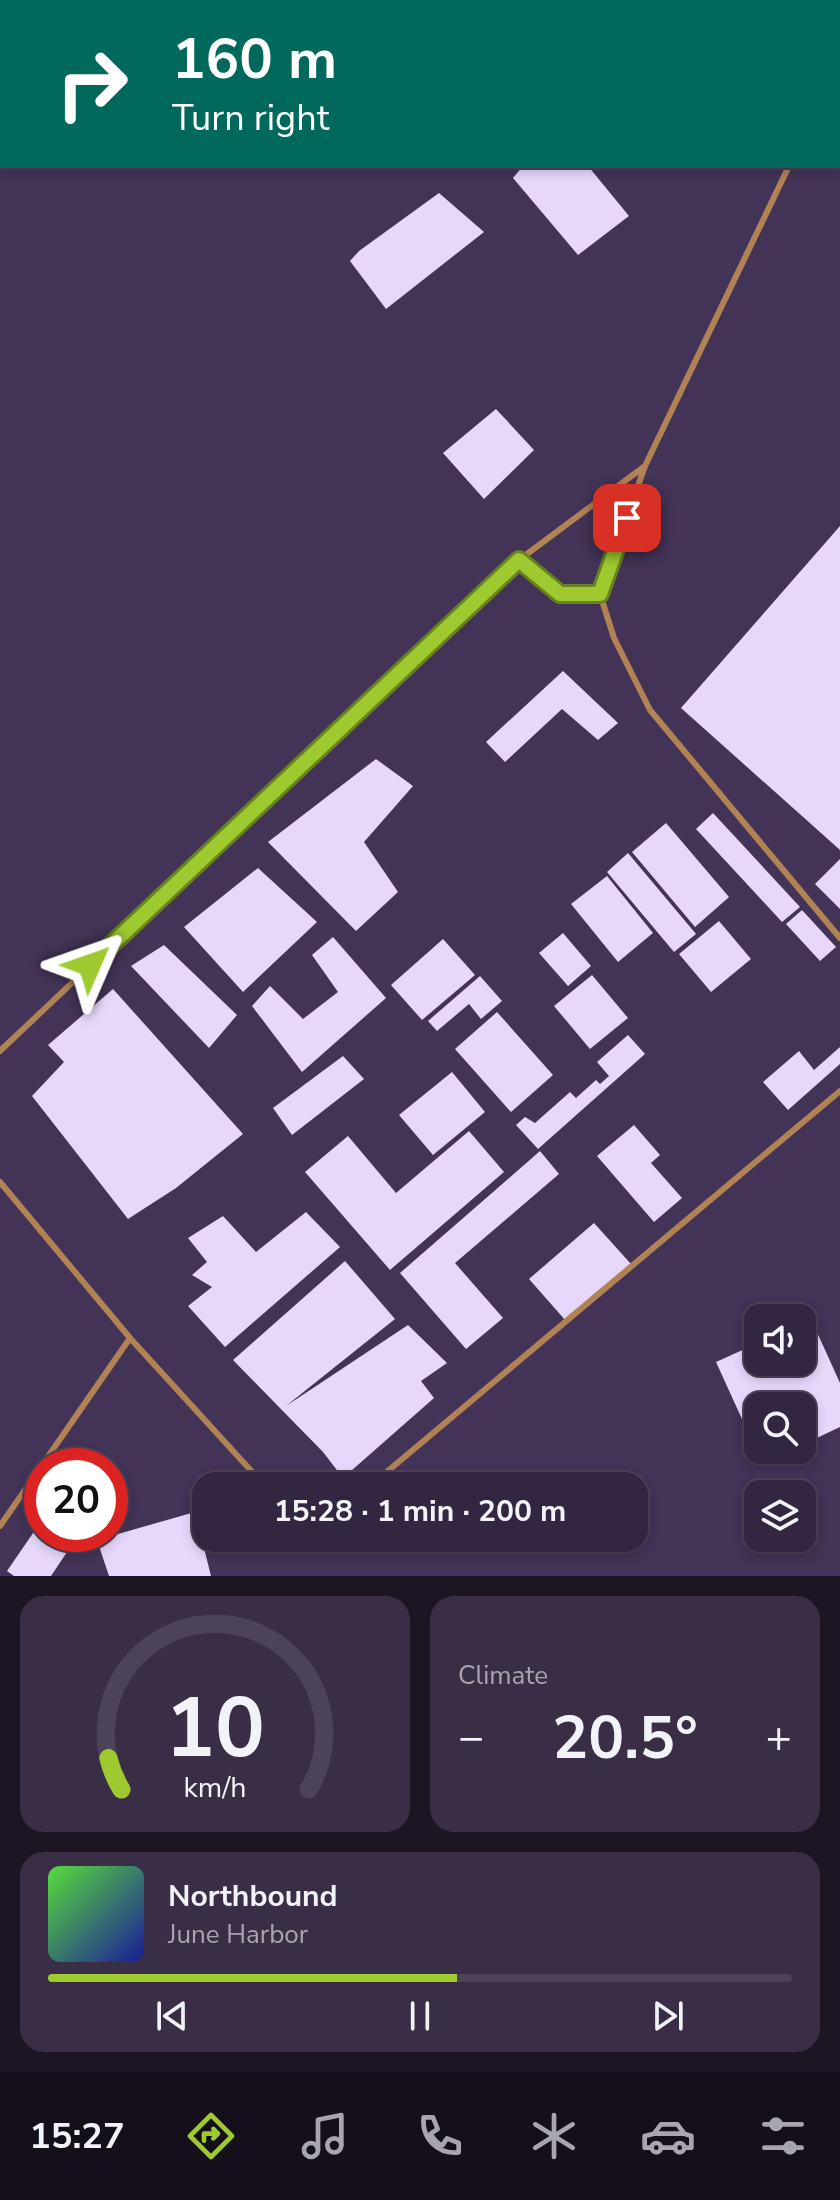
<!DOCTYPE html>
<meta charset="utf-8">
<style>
:root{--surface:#322640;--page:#3a2e47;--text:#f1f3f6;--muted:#a8a5b1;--line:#4d4359;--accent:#9eca2f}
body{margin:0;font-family:"Nunito Sans",sans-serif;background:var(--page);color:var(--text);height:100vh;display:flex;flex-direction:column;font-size:30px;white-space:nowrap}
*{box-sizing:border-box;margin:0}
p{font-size:26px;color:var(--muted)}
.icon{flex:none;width:44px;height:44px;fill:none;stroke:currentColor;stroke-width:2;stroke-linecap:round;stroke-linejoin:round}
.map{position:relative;height:1576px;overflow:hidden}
.sheet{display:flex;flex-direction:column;gap:20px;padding:20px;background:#1c1523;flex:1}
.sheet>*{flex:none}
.top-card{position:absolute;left:0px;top:0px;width:840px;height:168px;box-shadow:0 4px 12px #0003,0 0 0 2px var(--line);background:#00695c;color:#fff;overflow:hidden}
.tools{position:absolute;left:744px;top:1304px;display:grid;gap:16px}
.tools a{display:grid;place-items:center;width:72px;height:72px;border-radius:16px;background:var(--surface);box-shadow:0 4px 12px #0003,0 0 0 2px var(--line);font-size:40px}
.speed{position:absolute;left:24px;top:1448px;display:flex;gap:16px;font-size:40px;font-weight:700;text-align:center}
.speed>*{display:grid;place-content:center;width:104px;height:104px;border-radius:50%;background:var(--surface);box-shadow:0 4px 12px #0003,0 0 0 2px var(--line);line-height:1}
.speed .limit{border:12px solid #d22;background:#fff;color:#111}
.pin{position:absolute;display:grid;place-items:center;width:68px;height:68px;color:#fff;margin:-34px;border-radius:16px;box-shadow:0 4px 12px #0006}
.me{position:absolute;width:88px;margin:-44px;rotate:47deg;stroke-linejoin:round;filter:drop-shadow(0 0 6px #0008)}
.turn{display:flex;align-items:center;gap:28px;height:168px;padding:0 40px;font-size:36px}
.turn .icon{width:104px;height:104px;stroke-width:2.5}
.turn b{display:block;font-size:56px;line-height:68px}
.big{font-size:60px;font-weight:700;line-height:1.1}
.sheet .tile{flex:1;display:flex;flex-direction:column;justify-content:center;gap:12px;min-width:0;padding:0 28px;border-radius:24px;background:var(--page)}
.sheet .dial{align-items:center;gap:0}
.dial svg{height:208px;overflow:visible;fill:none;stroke:var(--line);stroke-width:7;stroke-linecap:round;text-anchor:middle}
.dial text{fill:var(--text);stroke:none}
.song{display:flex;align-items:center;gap:24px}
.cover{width:96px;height:96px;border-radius:12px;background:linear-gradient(135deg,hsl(110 70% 55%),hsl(240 70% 35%))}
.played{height:8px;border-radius:4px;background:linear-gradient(90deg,var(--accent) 55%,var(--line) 55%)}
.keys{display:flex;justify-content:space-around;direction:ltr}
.heat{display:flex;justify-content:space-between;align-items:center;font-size:44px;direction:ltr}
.sheet .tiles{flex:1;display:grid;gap:20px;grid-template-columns:1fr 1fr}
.tile:last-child{grid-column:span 2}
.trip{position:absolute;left:192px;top:1472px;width:456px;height:80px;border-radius:24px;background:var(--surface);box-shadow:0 4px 12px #0003,0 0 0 2px var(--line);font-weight:700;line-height:80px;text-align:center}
.tabs{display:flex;height:128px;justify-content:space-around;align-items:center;background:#140f1a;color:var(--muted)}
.tabs .icon{width:56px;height:56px}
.tabs .active{color:var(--accent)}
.tabs b{font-size:36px;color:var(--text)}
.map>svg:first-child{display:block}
.building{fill:#e7d7fb}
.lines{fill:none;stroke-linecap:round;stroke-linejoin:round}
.lane{stroke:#b18254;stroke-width:6}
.route-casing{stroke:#67831f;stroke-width:20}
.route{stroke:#9eca2f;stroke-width:14}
</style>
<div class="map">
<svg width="840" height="1576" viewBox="0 0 840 1576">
<rect width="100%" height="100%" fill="#433356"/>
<path class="building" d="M523 166H588L629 216 578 255 513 178Z
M439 193 484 232 386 309 350 261 359 251Z
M496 409 534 450 484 499 443 453Z
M840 526V850L681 708Z
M563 671 618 723 598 740 562 709 505 762 486 742Z
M376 759 413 786 364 842 398 892 356 931 268 842Z
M713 813 800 907 782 922 696 829Z
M666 823 729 897 695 927 632 852Z
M628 853 696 934 674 952 607 872Z
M840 859V909L815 884Z
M258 868 317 922 243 992 184 927Z
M607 876 653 933 618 962 571 904Z
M802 910 836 947 820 961 786 924Z
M719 921 751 959 711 992 679 954Z
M563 933 591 966 568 986 539 953Z
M333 937 386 998 302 1072 252 1006 270 986 303 1019 338 992 312 955Z
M443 939 475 975 422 1020 391 985Z
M164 945 237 1015 209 1048 131 966Z
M592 975 628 1018 590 1049 554 1006Z
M480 976 502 1001 481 1019 469 1004 437 1031 428 1021Z
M113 989 243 1134 176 1188 128 1219 32 1096 64 1062 48 1045Z
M497 1012 553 1075 511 1112 455 1049Z
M628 1035 645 1054 538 1149 516 1125 525 1117 535 1123 570 1092 576 1098 596 1080 600 1084 609 1076 597 1062Z
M840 1047V1064L788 1110 763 1082 799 1051 814 1070Z
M343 1056 364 1079 292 1135 273 1108Z
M452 1072 485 1112 433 1155 399 1115Z
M634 1125 660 1155 651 1163 682 1198 654 1222 597 1156Z
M469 1131 504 1172 390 1270 305 1172 348 1136 396 1193Z
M540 1151 559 1174 455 1263 503 1318 466 1349 400 1273Z
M306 1212 340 1247 225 1347 188 1306 212 1287 192 1275 207 1262 188 1238 223 1216 256 1252Z
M594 1223 631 1264 566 1321 529 1279Z
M345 1261 395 1319 286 1406 408 1325 447 1363 421 1381 434 1398 343 1478 323 1452 233 1360Z
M811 1319 840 1383V1427L802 1445V1406H758V1450H791L762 1463 716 1362 758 1343V1362H802V1323Z
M195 1512 211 1576H109L97 1540Z
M42 1520V1534H79L51 1576H14L7 1571Z"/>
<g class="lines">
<path class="lane" d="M838 65 840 61
M789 166 645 466 600 594 614 638 650 710 840 938
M519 560 560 594H600
M0 1051 519 560 645 466
M0 1182 130 1338 265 1486
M370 1486 840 1091
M0 1526 130 1338"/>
</g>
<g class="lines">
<defs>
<path id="route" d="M90 965 519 560 560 594H600L627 518"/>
</defs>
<use href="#route" class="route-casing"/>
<use href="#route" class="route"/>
</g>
</svg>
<div class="tools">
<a><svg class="icon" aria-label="sound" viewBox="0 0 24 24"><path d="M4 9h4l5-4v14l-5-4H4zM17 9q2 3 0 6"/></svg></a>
<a><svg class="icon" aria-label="search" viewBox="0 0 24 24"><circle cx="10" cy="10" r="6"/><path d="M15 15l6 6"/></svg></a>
<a><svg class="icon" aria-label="layers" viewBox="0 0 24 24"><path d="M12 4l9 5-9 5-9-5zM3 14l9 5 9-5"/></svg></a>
</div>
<div class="speed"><div class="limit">20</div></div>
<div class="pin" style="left:627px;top:518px;background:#d93025"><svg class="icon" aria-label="arrive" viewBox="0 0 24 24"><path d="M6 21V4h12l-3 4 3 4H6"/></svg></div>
<svg class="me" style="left:90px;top:965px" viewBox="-20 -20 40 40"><path d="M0-17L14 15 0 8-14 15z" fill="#9eca2f" stroke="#fff" stroke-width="4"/></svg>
<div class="trip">15:28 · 1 min · 200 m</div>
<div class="top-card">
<div class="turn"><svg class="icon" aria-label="right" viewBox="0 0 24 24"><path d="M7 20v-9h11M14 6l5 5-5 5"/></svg><div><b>160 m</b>Turn right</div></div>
</div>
</div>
<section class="sheet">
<div class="tiles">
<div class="tile dial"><svg viewBox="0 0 100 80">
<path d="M14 69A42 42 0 1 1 86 69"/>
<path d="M14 69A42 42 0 0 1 9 57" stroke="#9eca2f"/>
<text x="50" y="56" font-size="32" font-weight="700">10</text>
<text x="50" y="72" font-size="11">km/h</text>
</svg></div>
<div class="tile"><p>Climate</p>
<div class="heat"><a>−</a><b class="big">20.5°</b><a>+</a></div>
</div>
<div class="tile">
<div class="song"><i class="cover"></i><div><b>Northbound</b><p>June Harbor</p></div></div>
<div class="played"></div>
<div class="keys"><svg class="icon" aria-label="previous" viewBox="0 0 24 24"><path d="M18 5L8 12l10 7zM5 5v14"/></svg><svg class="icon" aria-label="pause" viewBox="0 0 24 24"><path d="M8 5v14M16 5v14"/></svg><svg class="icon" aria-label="next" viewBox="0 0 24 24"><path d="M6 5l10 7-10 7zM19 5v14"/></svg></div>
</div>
</div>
</section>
<nav class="tabs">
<b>15:27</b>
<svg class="icon active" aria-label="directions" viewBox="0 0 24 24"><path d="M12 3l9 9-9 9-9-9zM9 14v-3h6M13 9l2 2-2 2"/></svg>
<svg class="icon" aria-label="music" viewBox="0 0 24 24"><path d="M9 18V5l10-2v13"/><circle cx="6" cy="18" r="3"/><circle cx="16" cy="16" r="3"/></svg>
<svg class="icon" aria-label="phone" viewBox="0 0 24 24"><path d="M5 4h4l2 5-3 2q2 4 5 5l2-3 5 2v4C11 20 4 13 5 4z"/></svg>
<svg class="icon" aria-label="climate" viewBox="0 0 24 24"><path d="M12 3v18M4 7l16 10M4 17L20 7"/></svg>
<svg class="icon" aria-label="car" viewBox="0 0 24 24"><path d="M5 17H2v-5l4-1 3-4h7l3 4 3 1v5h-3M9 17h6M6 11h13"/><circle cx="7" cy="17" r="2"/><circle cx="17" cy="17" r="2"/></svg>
<svg class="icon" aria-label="filters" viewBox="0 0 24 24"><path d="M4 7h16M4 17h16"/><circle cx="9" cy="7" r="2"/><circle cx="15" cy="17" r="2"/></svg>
</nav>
